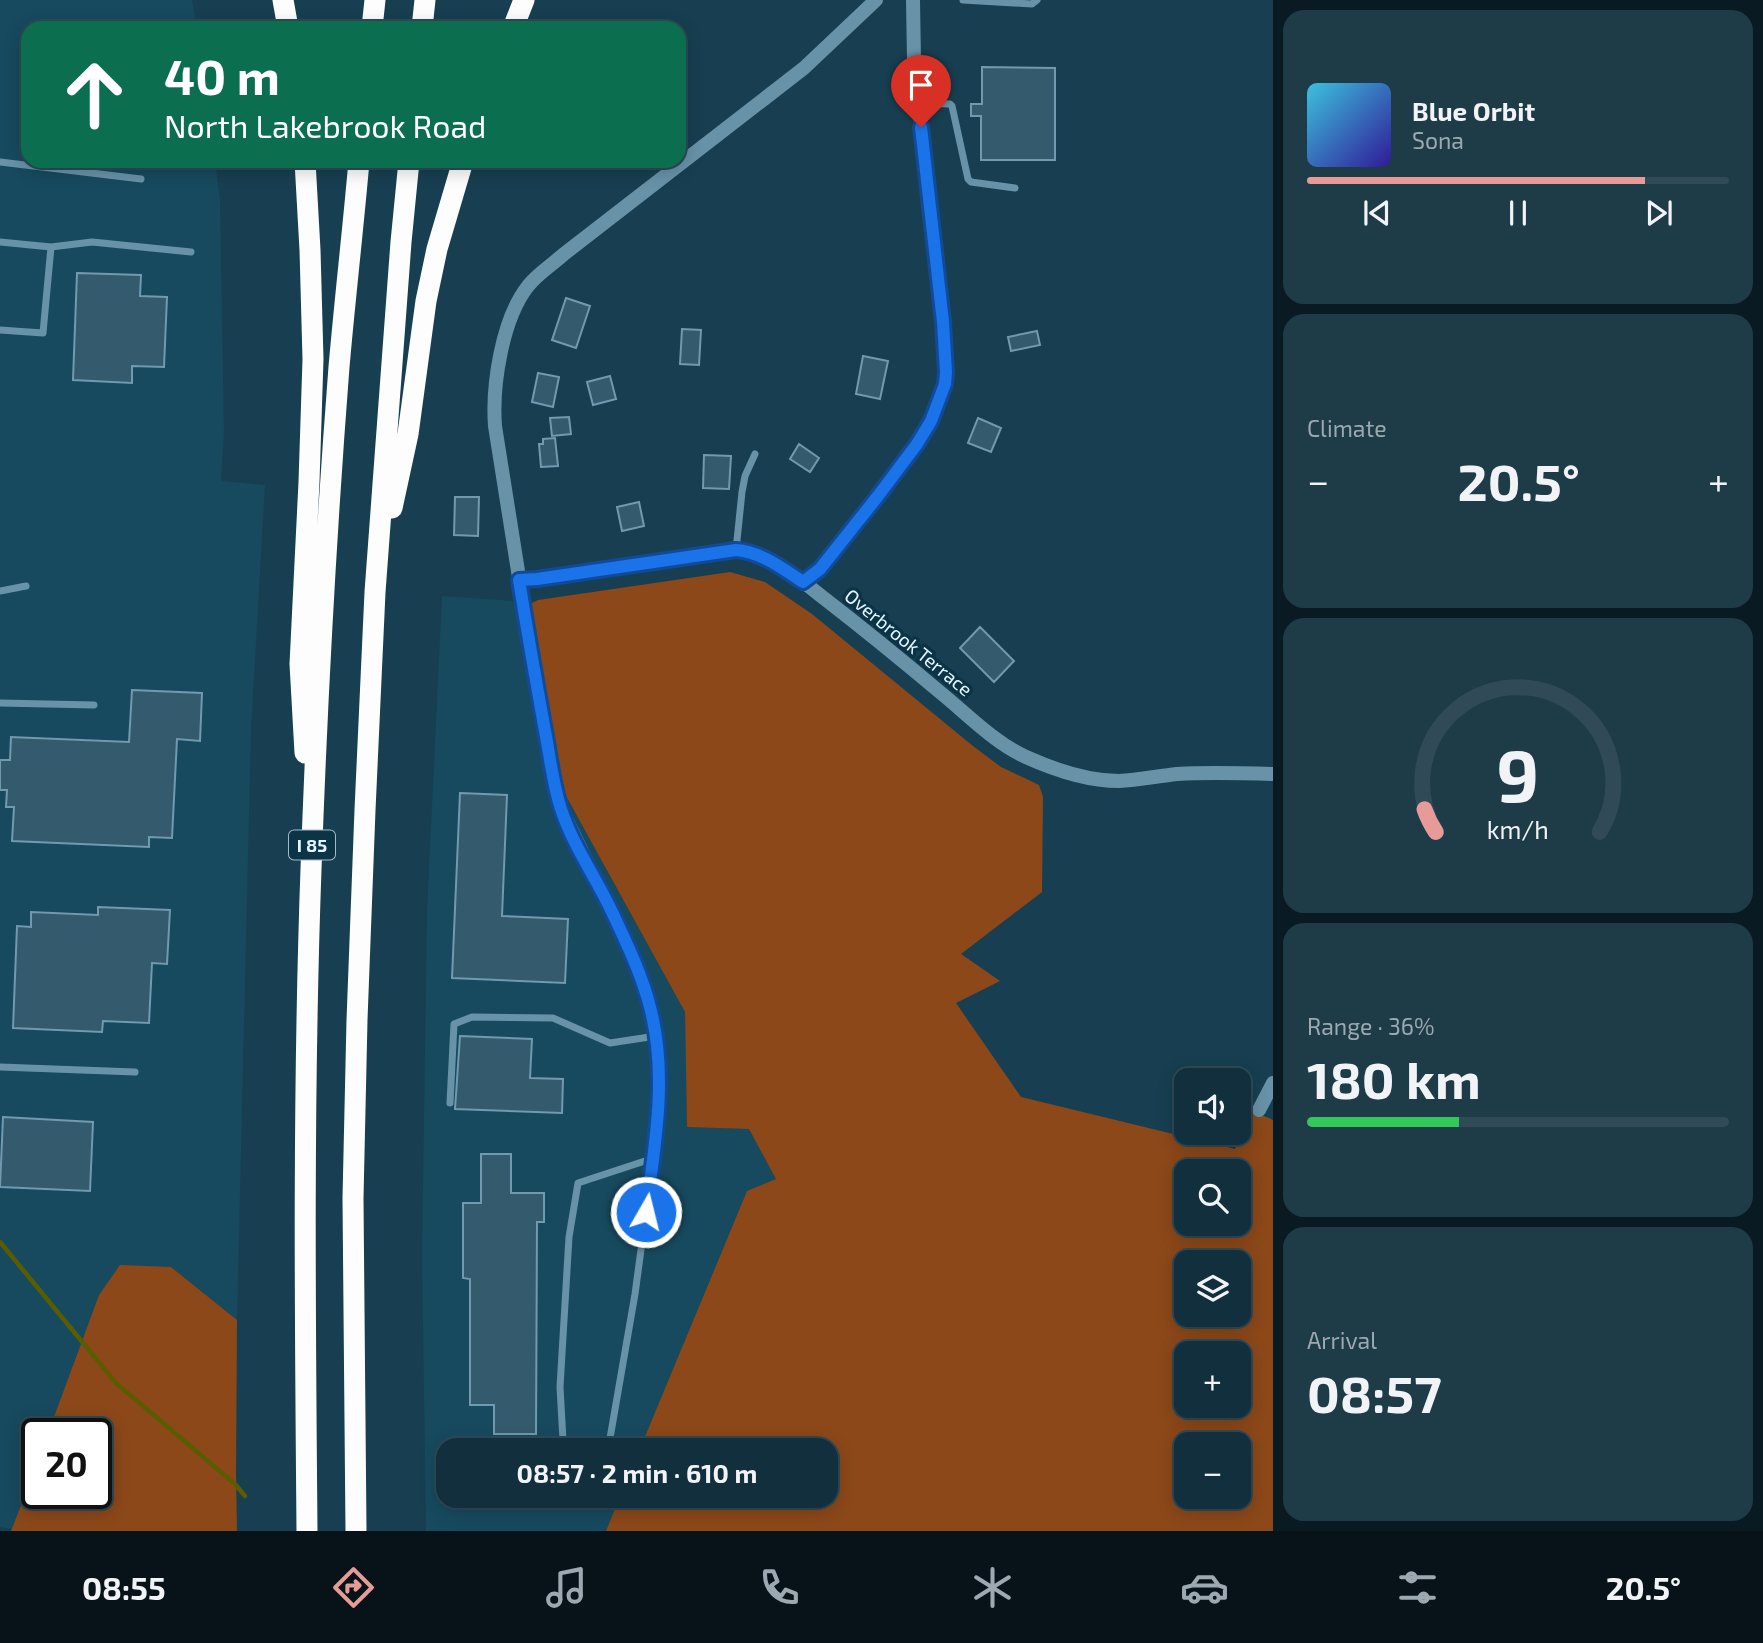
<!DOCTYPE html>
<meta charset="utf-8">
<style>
:root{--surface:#112f3d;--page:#1e3b48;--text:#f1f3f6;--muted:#9ca9b0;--line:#304a57;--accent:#e69b98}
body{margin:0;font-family:"Exo 2",sans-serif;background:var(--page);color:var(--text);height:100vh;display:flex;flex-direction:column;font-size:26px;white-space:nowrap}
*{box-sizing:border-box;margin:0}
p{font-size:23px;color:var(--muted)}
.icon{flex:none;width:38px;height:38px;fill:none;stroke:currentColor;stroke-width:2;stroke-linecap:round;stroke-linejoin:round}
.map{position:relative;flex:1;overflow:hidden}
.side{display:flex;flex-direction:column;gap:10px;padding:10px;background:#091a22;width:490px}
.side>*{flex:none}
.guide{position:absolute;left:21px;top:21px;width:665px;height:147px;border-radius:21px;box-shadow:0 4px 18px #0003,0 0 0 2px var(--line);background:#0b6e4f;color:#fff;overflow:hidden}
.fabs{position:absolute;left:1174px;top:1068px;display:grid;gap:14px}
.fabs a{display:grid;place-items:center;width:77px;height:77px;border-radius:14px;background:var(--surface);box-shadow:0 4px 18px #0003,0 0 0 2px var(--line);font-size:35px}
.speed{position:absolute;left:21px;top:1418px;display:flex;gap:14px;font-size:35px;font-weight:700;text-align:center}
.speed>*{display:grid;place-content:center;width:91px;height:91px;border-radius:50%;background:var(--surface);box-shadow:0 4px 18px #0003,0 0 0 2px var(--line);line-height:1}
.speed .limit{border:4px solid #111;border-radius:10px;background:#fff;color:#111}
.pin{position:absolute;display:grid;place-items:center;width:60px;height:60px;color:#fff;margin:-72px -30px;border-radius:50% 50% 50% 0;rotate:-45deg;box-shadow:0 0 7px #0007}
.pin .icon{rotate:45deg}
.me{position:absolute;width:77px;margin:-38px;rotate:8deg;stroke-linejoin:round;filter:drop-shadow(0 0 5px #0008)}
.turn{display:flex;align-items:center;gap:24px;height:147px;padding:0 28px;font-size:32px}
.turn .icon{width:91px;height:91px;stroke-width:2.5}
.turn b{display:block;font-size:49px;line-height:60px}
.big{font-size:52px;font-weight:700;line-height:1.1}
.side .card{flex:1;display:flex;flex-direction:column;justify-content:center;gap:10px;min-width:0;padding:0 24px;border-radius:21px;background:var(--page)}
.side .dial{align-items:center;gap:0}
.dial svg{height:182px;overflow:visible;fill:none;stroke:var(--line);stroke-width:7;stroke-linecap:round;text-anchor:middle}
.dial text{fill:var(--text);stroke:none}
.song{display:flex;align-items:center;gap:21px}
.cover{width:84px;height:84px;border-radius:10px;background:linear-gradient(135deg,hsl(190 70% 55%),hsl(250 70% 35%))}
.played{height:7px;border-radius:4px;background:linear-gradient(90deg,var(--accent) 80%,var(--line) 80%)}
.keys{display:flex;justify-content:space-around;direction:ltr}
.heat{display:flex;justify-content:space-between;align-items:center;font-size:38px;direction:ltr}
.charge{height:10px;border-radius:5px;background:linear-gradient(90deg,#34c759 36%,var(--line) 0)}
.trip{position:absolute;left:436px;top:1438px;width:402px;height:70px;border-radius:21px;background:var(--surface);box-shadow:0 4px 18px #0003,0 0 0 2px var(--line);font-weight:700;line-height:70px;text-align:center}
.dock{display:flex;height:112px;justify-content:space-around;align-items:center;background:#071318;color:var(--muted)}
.dock .icon{width:49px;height:49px}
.dock .selected{color:var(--accent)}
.dock b{font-size:32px;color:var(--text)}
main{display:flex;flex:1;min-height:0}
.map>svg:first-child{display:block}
.built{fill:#174a5f}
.green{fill:#8c4819;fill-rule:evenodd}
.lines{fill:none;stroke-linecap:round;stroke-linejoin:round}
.stream{stroke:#5a5c00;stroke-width:4.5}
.building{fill:#335a6d;stroke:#7199af;stroke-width:2}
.service{stroke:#6892a8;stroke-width:7}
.minor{stroke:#6892a8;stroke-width:14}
.motorway{stroke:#fdfdfd;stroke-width:21}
.route-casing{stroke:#114b97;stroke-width:18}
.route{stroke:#1a73e8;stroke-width:12}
.labels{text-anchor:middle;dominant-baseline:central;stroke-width:7;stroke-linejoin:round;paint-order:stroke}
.shield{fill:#0b3446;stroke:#a3bbc7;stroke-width:2}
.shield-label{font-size:18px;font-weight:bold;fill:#e4f5fe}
.street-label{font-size:19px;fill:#e4f5fe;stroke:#0b3446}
</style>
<main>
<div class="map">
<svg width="1273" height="1531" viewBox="0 0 1273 1531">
<rect width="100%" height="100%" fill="#173f51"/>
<path class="built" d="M0 0H192L197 28H28V161H215L220 201 224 432 221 481 265 485 251 730 237 1320 171 1267 99 1295 48 1433H37V1464L13 1529 0 1527Z
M442 596 514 601 528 605 560 785 685 1012 687 1127 749 1129 777 1179 747 1191 639 1451H448V1496H620L606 1531H426L422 1257 427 911Z"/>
<path class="green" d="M730 572 765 582 812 614 973 746 1001 767 1039 785 1043 797 1042 892 961 954 1000 981 956 1003 1021 1097 1235 1149 1253 1111 1273 1120V1531H606L620 1496H826V1451H639L747 1191 776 1179 749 1129 687 1127 685 1012 560 785 528 605 538 600ZM1186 1171H1239V1223H1186ZM1186 1262H1239V1314H1186ZM1186 1353H1239V1405H1186ZM1186 1444H1239V1496H1186Z
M120 1265 171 1267 237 1320 236 1475 237 1531H11L37 1464V1493H96V1433H48L99 1295Z"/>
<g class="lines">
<path class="stream" d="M0 1242 116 1383 235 1484 245 1496"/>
</g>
<path class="building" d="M982 67 1055 68V160H981V116H971V104H982Z
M77 273 141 275 140 296 167 297 164 367 132 366V383L73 380Z
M566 298 590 306 576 348 552 340Z
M682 329 701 330 699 365 680 364Z
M1037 331 1040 345 1011 351 1008 337Z
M863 356 888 361 880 399 856 394Z
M538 373 559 377 553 407 532 402Z
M610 376 616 399 593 405 587 382Z
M569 417 571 434 552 436 550 418Z
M978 418 1001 428 991 452 968 443Z
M555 438 558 466 541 467 539 444H543V439Z
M799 444 819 458 810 472 790 459Z
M704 455 731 456 729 489 703 488Z
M455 497H479L478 536 454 535Z
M639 502 644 526 622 531 617 507Z
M980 627 1014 661 994 682 960 648Z
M132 690 202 693 200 741 177 739 172 838 149 837V847L12 841 14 807H6L7 790H0V760H10L11 737 129 742Z
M460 793 507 795 502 916 568 919 565 983 452 978Z
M98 907 170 910 167 964 152 963 149 1023 103 1021 102 1032 13 1028 17 926 31 927V912L98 915Z
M460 1036 532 1039 530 1078 563 1079 562 1113 455 1109Z
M3 1117 93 1122 90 1191 0 1187Z
M481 1154H511V1193H544V1222H537L536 1434H494V1405H470V1279L463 1278V1203H481Z"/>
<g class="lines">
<path class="service" d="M963 0 1032 4 1037 0
M919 103 950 104 952 106 968 179 971 182 1015 188
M0 162 141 179
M0 242 51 247
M0 330 43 333 51 247 92 242 191 252
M736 550 742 492 745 476 755 454
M0 591 26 586
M0 703 94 705
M0 1067 135 1072
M450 1103 454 1024 472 1017 553 1018 610 1043 656 1036
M654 1158 578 1183 569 1237 560 1387 563 1440 609 1444 635 1294 658 1124"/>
<path class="minor" d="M519 580 537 579 727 551C765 549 797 577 825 599 865 630 903 661 941 693 968 715 995 743 1026 757 1055 770 1087 781 1119 781 1138 780 1158 776 1177 774 1209 772 1241 773 1273 774
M803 582 820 569 879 496 917 444 931 420 945 384 946 372 943 322 914 60 913 0
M1259 1110 1273 1083
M658 1124V1057L656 1036 650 1006 634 960 561 808 534 672 495 426C492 385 502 319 528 286 537 274 553 264 564 254L804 68 876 0"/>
<path class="motorway" d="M283 0 288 28
M372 28 375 0
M422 28 425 0
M513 28 524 0
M305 161 310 250 313 359 309 482 300 664 305 753
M392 508 408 434 426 301 437 249 463 161
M307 1531C305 1310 303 1090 311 869 317 702 326 534 339 367 345 298 353 230 359 161
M356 1531 353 1198 357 1020 365 810 375 592 401 242 409 161"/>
</g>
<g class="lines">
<defs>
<path id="route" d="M646 1212C655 1144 668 1075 650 1007 642 975 627 944 613 914 597 879 573 846 561 809 553 785 550 757 545 731 536 681 527 630 519 580L537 579 736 550C761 552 782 568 803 582L820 569 878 496 917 444 931 421 945 384 946 372 943 322 921 127"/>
</defs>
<use href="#route" class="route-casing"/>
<use href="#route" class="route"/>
</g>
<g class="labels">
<rect class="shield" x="289" y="830.5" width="46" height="29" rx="5"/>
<g class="shield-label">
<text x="312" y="845">I 85</text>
</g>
<g class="street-label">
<text transform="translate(909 642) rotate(39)">Overbrook Terrace</text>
</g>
</g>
</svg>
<div class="fabs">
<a><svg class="icon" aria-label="sound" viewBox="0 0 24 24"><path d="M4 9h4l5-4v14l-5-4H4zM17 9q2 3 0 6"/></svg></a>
<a><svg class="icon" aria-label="search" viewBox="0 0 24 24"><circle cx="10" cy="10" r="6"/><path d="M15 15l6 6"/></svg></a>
<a><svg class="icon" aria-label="layers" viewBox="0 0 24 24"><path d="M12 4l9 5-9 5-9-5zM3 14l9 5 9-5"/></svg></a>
<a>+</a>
<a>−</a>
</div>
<div class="speed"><div class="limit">20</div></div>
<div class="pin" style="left:921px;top:127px;background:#d93025"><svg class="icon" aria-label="arrive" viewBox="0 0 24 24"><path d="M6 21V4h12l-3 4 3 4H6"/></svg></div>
<svg class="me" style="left:646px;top:1212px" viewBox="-20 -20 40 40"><circle r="17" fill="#1a73e8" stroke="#fff" stroke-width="3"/><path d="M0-11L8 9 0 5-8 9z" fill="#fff"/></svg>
<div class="trip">08:57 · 2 min · 610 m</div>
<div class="guide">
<div class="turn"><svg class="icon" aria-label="ahead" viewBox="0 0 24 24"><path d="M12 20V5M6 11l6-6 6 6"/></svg><div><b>40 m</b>North Lakebrook Road</div></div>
</div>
</div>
<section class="side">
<div class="card">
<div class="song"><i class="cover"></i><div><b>Blue Orbit</b><p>Sona</p></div></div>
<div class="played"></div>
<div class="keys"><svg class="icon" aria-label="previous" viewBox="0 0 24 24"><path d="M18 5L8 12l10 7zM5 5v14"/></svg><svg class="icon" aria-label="pause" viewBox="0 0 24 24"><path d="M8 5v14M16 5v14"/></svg><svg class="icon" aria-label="next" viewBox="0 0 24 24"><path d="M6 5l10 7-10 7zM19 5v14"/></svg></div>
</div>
<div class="card"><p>Climate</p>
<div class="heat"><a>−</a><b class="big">20.5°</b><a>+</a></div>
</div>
<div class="card dial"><svg viewBox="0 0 100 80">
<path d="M14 69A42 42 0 1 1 86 69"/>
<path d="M14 69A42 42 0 0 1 9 59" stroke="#e69b98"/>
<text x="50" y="56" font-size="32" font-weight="700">9</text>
<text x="50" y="72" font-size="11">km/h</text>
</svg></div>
<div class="card"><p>Range · 36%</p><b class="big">180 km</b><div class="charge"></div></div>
<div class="card"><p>Arrival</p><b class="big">08:57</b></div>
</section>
</main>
<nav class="dock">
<b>08:55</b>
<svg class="icon selected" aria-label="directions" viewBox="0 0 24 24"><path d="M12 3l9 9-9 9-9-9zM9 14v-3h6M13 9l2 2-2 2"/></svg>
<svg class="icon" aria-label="music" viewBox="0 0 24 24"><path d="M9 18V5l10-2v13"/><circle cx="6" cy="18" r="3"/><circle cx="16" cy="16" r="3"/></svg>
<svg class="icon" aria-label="phone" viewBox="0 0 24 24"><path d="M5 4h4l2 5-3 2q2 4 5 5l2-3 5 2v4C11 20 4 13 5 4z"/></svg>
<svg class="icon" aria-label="climate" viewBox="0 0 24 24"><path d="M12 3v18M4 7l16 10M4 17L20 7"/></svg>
<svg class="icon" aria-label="car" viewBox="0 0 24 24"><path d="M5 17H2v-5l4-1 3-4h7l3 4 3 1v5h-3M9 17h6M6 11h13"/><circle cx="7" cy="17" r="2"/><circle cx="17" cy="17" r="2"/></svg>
<svg class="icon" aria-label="filters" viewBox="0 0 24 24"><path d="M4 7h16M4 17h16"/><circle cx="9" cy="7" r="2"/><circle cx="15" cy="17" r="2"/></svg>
<b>20.5°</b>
</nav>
